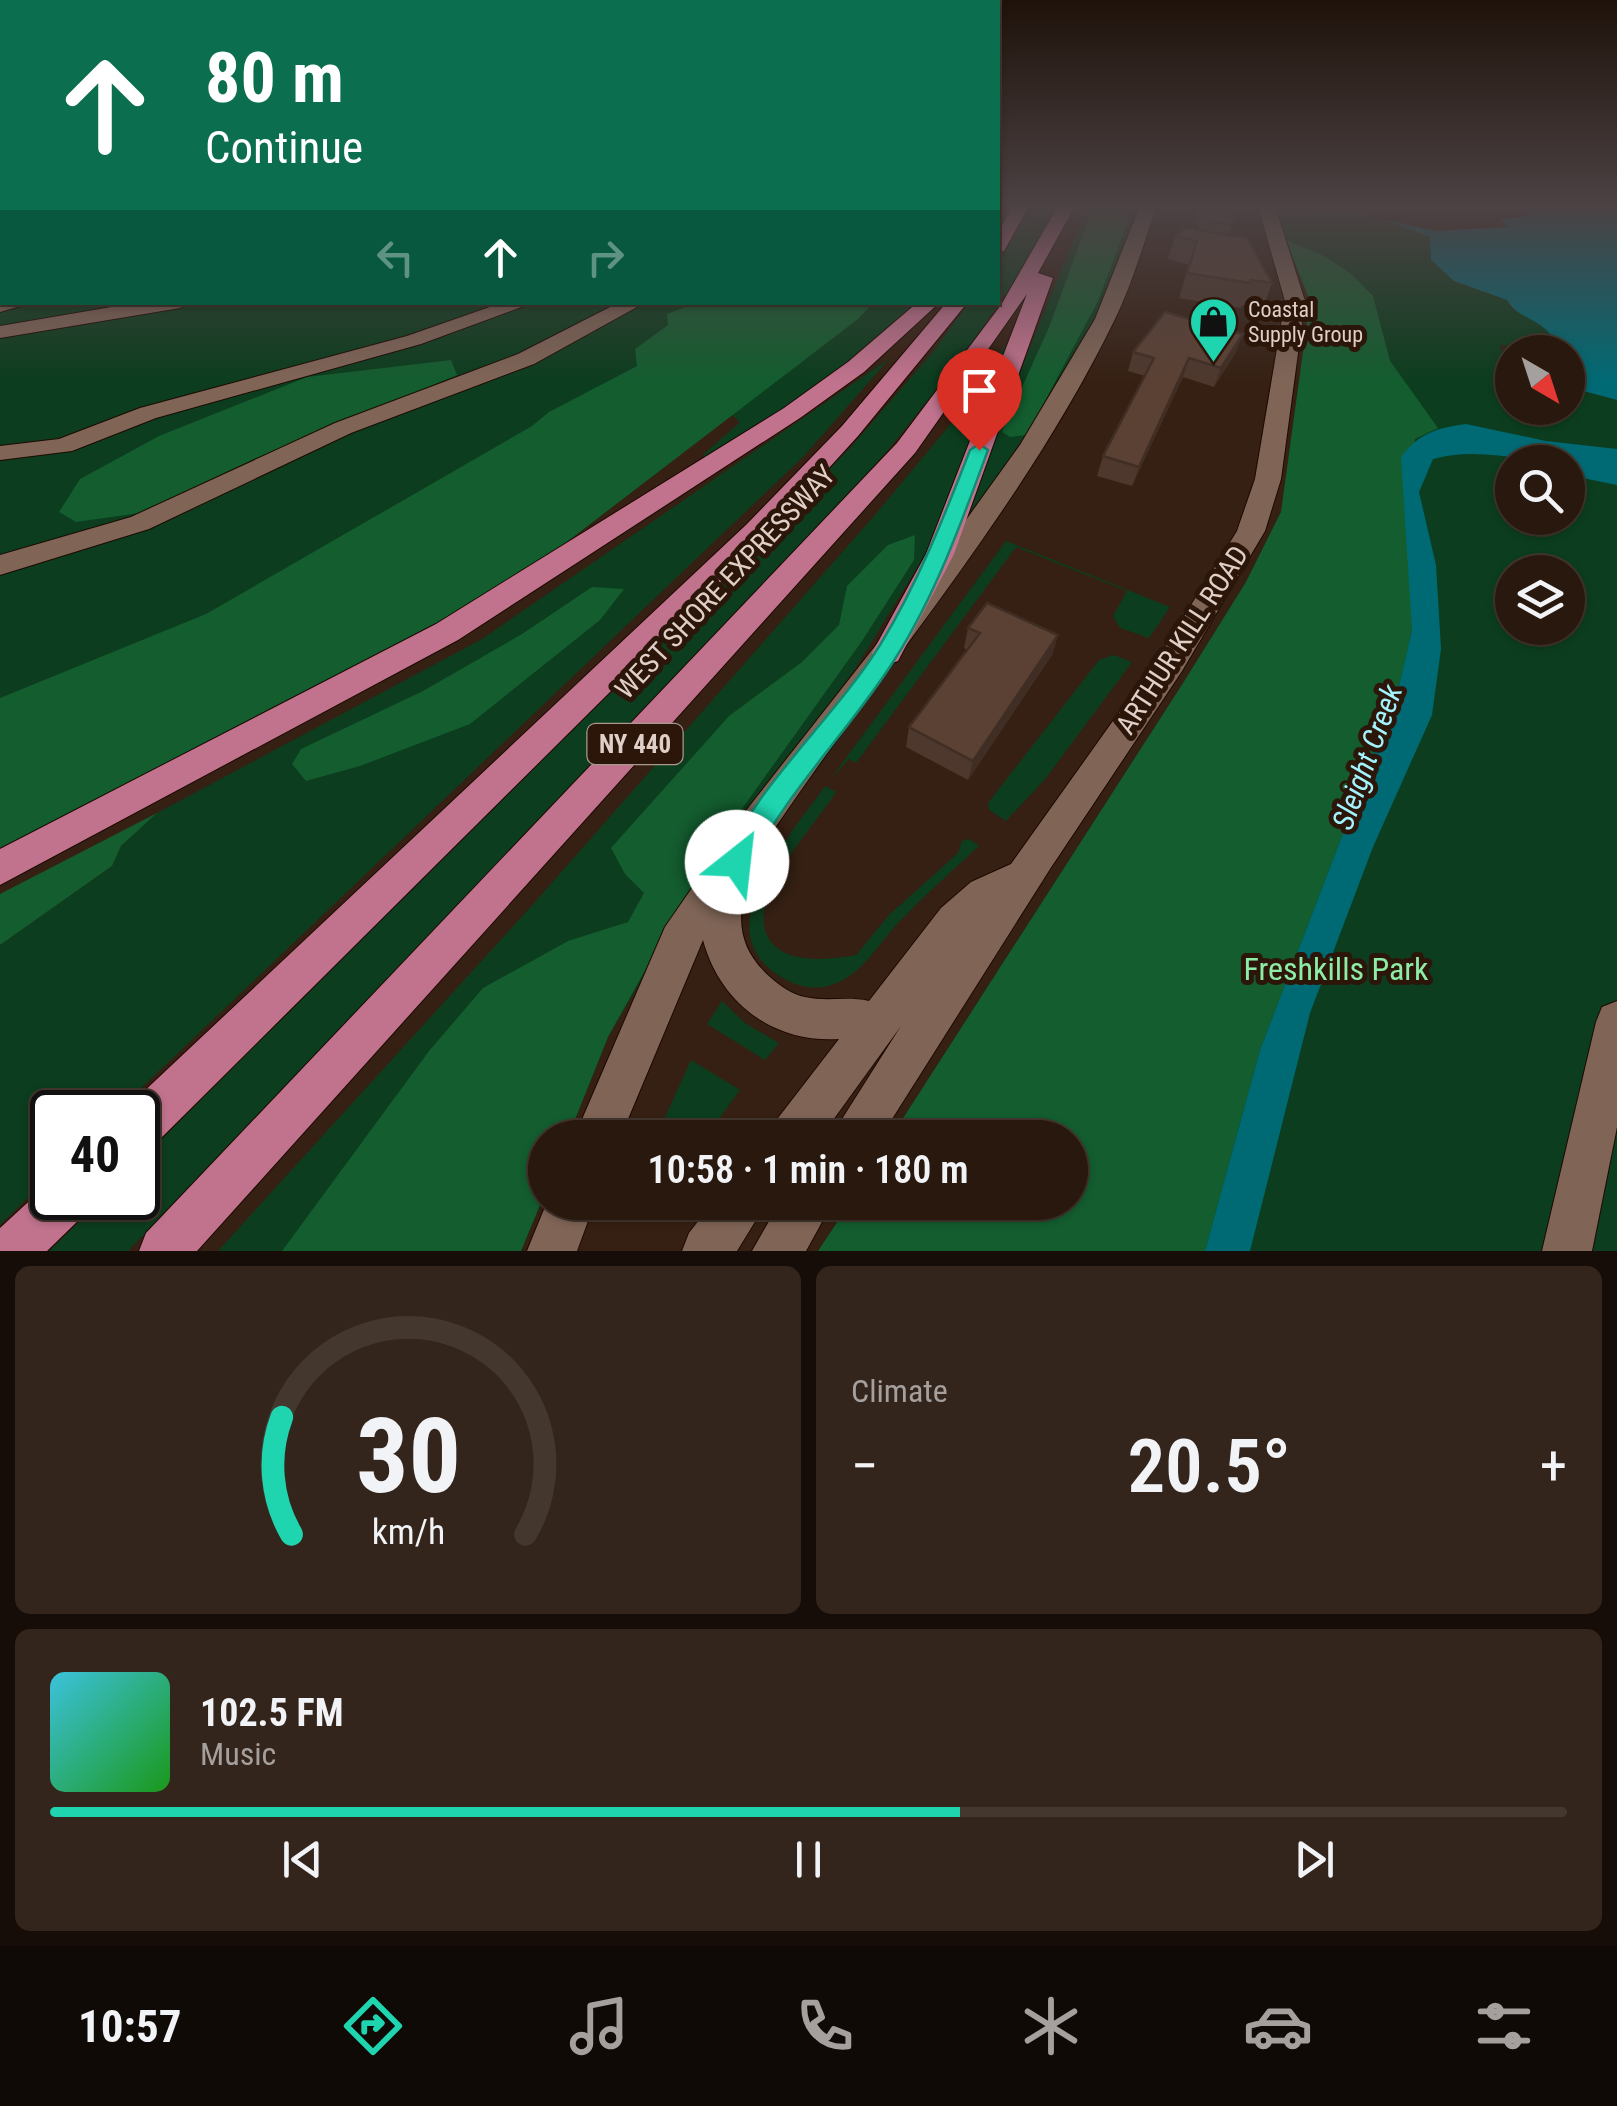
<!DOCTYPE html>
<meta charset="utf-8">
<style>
:root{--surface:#28180e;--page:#34251c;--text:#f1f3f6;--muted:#a5a09e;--line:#44372e;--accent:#1ed5b0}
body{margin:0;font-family:"Roboto Condensed",sans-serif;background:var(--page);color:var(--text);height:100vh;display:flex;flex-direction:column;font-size:38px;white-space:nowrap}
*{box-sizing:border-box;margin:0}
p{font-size:32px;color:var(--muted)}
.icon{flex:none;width:55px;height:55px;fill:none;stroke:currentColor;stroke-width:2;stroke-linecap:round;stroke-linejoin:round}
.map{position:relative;height:1251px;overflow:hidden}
.side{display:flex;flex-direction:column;gap:15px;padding:15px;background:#160d08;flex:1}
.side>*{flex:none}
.top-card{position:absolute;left:0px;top:0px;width:1000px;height:305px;box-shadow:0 2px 8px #0004,0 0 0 2px var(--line);background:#0b6e4f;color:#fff;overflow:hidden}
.needle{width:65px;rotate:141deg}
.tools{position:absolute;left:1495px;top:335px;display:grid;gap:20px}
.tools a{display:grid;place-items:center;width:90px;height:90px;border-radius:50%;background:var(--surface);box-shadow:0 2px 8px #0004,0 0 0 2px var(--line);font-size:50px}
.speed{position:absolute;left:30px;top:1090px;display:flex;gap:20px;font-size:50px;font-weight:700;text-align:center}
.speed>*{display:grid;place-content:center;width:130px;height:130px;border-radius:50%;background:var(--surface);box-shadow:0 2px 8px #0004,0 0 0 2px var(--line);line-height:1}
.speed .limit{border:5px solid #111;border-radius:15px;background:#fff;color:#111}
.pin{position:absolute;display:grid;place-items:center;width:85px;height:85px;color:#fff;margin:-102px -42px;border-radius:50% 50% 50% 0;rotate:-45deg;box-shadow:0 0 10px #0007}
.pin .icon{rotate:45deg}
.me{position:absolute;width:110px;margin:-55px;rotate:29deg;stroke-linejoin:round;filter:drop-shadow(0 0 8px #0008)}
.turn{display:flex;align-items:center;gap:35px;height:210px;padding:0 40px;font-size:45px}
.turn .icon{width:130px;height:130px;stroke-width:2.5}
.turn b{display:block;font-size:70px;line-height:85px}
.lanes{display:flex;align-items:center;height:95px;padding:0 40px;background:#0003;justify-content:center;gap:50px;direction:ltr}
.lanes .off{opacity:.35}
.big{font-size:75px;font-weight:600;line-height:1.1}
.side .widget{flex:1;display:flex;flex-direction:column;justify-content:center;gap:15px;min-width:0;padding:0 35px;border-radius:15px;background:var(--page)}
.side .dial{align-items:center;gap:0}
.dial svg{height:260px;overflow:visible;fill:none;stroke:var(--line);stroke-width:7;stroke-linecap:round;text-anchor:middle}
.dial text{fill:var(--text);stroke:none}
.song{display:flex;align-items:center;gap:30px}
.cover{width:120px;height:120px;border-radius:15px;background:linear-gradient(135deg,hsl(190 70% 55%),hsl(120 70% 35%))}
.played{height:10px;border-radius:5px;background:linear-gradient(90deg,var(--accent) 60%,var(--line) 60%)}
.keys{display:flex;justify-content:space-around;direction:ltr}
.heat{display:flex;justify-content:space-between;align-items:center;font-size:55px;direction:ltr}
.side .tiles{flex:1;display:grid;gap:15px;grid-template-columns:1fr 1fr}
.widget:last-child{grid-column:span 2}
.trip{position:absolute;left:528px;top:1120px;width:560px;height:100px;border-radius:50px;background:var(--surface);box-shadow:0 2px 8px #0004,0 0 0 2px var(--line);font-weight:600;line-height:100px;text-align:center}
.menu{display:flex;height:160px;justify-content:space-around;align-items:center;background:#100a06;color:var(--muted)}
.menu .icon{width:70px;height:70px}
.menu .selected{color:var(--accent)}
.menu b{font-size:45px;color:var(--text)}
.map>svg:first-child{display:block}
.green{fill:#0c3d1e;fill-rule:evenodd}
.forest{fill:#135d2f}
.water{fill:#006a74}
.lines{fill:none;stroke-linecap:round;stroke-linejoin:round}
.minor-casing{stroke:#1d0901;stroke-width:2}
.highway-casing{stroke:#1d0901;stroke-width:2}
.minor{fill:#806557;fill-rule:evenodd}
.highway{fill:#c1738e;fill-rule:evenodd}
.wall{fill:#4e382d}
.shaded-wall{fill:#402e24}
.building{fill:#5b4134;stroke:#402e24;stroke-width:2.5}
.route{fill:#1ed5b0;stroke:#148a72;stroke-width:2.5}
.labels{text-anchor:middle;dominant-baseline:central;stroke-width:10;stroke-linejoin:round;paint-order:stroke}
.far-poi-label{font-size:22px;fill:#dfcfc7;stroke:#2c160a;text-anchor:start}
.shield{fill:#2c160a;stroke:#a9988e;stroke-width:2.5}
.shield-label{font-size:25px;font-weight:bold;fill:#dfcfc7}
.street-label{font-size:28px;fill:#dfcfc7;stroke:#2c160a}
.water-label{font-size:30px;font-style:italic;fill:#a2f3fd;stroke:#2c160a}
.near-park-label{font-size:32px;fill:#8deca6;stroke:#2c160a}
</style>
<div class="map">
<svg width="1617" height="1251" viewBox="0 0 1617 1251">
<rect width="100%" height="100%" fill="#362013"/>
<path class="green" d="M0 206 2 302 922 303 863 354 703 466 704 454 740 422 732 415 517 580 0 854Z
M1033 206H1056L1017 278 959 361 889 449 766 585 128 1251H49L103 1198H138V1163L850 448 932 353 969 303 998 302V263Z
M1087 206H1140L1089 339 971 517 963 514Z
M1302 206C1343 213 1393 216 1430 237L1431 260 1454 281 1507 300 1511 308 1547 326 1562 352 1499 345 1504 354 1512 356V408H1568V387L1617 400V1251H818L850 1203 1070 1202V1138L891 1137 1185 680 1246 582 1281 512 1310 301 1275 207ZM1512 462H1568V518H1512ZM1512 572H1568V628H1512Z
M1021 322 926 553 855 669 711 861 608 1037 568 1137 545 1138V1193L521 1251H218L535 902 874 516 954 420Z
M890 358 804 456 116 1112H52V1174L0 1225V945L112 866 121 846 157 813 482 639Z
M1006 541 1170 607 1149 638 1120 628 1113 616 1127 591 1016 547 856 763 849 759 829 781Z
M1114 655 1132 662 1046 778 1006 821 989 810 988 803 1099 660Z
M825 786 836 792C814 828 728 914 780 950 799 963 834 959 856 955L889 915 958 853 962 841 969 839 979 846C953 870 926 894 901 920 880 941 865 971 837 983 817 992 796 987 778 975 704 927 793 833 825 786Z
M722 1001 745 1023 779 1043 765 1060 707 1024Z
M691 1060 740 1090 706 1137H656Z"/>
<path class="forest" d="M1093 206H1134L1098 301 1027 435 1010 437 1002 432 1050 325Z
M1286 240 1324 256 1350 273 1373 296 1390 361 1438 428 1415 439 1410 578 1412 630 1398 690 1260 1050 1205 1251H818L850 1203 1070 1202V1138L891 1137 1185 680 1246 582 1281 512 1310 301Z
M695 303H873L858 319 517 580 384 657 0 854V698L206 614 532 426 549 412 637 366 635 349 668 325 667 314Z
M451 360 457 375 263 455 140 513 76 522 59 512 80 479 159 436 307 377Z
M915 535 914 560 862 641 709 855 608 1037 568 1137 545 1138V1193L521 1251H282L429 1051 483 988 568 941 628 922 644 893 625 874 611 848 729 716 802 662 839 625 847 586 888 545Z
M592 587 624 589 600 620 470 724 360 766 306 781 292 764 301 749 423 691 522 634Z
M157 813 121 846 112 866 0 945V894Z"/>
<path class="water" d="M1520 206H1617V400L1568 387V352H1561C1545 314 1520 323 1507 300L1454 281 1431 260 1430 237 1384 220 1437 231 1508 227 1500 220 1530 215Z
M1466 424 1546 441 1617 449V485L1568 475V462C1522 462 1478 446 1433 459L1419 492 1436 565 1441 649 1432 715 1373 847 1310 1013 1250 1251H1205L1260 1050 1398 690 1412 630 1401 457C1419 433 1437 428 1466 424Z"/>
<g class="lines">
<defs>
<path id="minor" d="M1140 206H1157C1143 244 1132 285 1114 321 1017 520 865 686 746 872L749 878C735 918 738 949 771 978 780 986 793 995 805 997 826 1002 847 996 869 1001L941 908 971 882 1011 864 1160 655 1237 531 1255 479 1285 301 1258 206H1275L1305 301 1281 479 1265 531 1182 671 1050 869 880 1138H830L901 1026 820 1138H768L775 1122 839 1039C773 1043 720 1003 703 940L620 1138H574L665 927 741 817 876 645 1020 445 1095 319Z
M0 300 2 302H34L0 312Z
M141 302H190L180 308 0 338V326Z
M504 302H535L421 344 156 418 72 451 0 460V446L59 439 140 408 407 336Z
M620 302H646L534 364 351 433 149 529 0 575V555L131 517 335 423 518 354Z
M1617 1001V1127L1592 1251H1542L1596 1022 1602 1007Z
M547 1202H595L577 1251H527Z
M713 1202H767L737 1251H682L689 1233Z
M780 1202H833L806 1251H752Z"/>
<path id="highway" d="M1012 206H1029L1004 251 998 252V232Z
M1058 206H1075L1038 273 1053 278 954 554 898 661 887 665 876 661 872 653 926 554 1027 294 915 453 197 1251H139L146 1233 897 443 1001 305Z
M918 302H940L864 372 800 418 458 640 0 885V849L436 624 784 408 848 362Z
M947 302H968L858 436 767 536 154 1145 138 1152V1112H122L747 524 842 426Z
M52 1180V1198H91L84 1215 47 1251H0V1228Z"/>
</defs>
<use href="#minor" class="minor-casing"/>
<use href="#highway" class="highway-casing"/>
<use href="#minor" class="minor"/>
<use href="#highway" class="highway"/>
</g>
<path class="wall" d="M1198 206H1231L1227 216 1235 217 1229 235 1272 283 1263 308 1242 305 1241 308 1179 298 1189 265 1168 259 1175 236 1198 230 1199 225 1193 222Z
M1133 352H1236L1214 387 1183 377 1132 486 1097 476 1103 456 1145 376 1128 371Z
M968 628 1058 635 1052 655 968 780 906 747 909 727 967 650 964 648Z"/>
<path class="shaded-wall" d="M1243 334 1236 352 1214 387 1221 368Z
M1189 358 1183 377 1132 486 1139 467Z
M1058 635 1052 655 968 780 973 761Z"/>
<path class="building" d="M1198 206H1230L1226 216 1235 217 1233 225 1201 220 1207 212Z
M1185 228 1247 238 1272 283 1251 280 1250 283 1187 273 1197 241 1175 236Z
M1165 312 1243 334 1221 368 1189 358 1139 467 1103 456 1154 358 1133 352Z
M987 603 1058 635 973 761 909 727 980 633 968 628Z"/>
<linearGradient id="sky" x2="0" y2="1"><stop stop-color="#1e120a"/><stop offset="0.54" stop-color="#4c4244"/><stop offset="1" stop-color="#4c4244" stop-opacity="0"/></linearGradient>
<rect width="1617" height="382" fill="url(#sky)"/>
<path class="route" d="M979 444 988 450C962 521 936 594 895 659 849 732 784 793 747 872L737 875 727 872 723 862C761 780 832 721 880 645 918 583 944 517 970 450Z"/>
<defs>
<symbol id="shop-pin" viewBox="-11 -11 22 30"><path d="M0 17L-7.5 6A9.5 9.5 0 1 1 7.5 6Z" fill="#1ed5b0" stroke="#2c160a"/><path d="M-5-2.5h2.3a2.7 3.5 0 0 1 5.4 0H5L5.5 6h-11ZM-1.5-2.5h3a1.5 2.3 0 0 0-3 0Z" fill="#111"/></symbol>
</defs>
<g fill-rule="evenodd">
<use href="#shop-pin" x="1186" y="294" width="55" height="75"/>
</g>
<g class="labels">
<g class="far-poi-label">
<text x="1248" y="309">Coastal<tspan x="1248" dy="25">Supply Group</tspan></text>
</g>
<rect class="shield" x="587.5" y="724" width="95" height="40" rx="8"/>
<g class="shield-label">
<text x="635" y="744">NY 440</text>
</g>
<g class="street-label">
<text transform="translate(725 582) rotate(-47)">WEST SHORE EXPRESSWAY</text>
<text transform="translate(1182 640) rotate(-57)">ARTHUR KILL ROAD</text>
</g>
<g class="water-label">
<text transform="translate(1367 757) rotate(-70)">Sleight Creek</text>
</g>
<g class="near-park-label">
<text x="1336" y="969">Freshkills Park</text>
</g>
</g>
</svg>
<div class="tools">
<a><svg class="needle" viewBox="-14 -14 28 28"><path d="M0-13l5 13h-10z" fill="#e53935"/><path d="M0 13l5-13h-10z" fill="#a5a09e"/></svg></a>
<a><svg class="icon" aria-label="search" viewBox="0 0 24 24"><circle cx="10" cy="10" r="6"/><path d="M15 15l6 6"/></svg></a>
<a><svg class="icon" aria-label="layers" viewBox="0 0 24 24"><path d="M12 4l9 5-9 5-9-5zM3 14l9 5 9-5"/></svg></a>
</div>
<div class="speed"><div class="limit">40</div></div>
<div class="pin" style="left:979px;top:450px;background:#d93025"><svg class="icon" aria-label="arrive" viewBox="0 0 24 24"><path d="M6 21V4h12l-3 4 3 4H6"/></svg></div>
<svg class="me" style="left:737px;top:862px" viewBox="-20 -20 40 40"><circle r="19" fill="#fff"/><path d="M0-13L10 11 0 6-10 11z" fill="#1ed5b0"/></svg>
<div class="trip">10:58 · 1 min · 180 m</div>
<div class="top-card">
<div class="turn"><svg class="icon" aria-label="ahead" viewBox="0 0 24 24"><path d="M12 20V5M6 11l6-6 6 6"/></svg><div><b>80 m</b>Continue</div></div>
<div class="lanes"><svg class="icon off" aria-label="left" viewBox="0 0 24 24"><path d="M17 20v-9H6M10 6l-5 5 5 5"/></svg><svg class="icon" aria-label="ahead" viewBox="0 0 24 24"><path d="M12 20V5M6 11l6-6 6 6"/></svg><svg class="icon off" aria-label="right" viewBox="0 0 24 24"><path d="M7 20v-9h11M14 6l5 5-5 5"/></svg></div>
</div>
</div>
<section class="side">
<div class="tiles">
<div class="widget dial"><svg viewBox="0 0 100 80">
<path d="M14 69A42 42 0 1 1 86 69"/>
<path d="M14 69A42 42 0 0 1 11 33" stroke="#1ed5b0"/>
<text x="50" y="56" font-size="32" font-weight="700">30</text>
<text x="50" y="72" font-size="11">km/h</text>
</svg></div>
<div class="widget"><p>Climate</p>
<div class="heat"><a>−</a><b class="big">20.5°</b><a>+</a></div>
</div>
<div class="widget">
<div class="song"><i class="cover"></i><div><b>102.5 FM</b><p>Music</p></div></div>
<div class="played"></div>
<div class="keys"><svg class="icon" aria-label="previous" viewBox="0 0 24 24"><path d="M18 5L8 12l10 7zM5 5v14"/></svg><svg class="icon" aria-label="pause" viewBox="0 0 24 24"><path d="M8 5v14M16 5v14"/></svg><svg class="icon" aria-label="next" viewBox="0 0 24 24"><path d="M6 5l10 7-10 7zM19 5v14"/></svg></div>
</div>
</div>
</section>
<nav class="menu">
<b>10:57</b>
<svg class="icon selected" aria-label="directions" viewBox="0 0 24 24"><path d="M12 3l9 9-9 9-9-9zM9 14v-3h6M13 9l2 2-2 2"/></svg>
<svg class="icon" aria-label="music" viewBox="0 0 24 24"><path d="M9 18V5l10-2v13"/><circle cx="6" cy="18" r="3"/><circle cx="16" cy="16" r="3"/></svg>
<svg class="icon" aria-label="phone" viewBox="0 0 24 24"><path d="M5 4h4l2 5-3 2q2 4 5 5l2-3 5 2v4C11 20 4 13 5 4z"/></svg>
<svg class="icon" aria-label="climate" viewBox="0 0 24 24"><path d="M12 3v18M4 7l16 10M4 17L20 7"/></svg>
<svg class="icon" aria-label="car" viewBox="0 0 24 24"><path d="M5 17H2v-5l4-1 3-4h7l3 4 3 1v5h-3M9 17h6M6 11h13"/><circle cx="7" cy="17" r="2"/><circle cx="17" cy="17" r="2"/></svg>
<svg class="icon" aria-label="filters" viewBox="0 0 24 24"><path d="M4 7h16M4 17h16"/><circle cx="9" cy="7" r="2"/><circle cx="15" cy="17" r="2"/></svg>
</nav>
